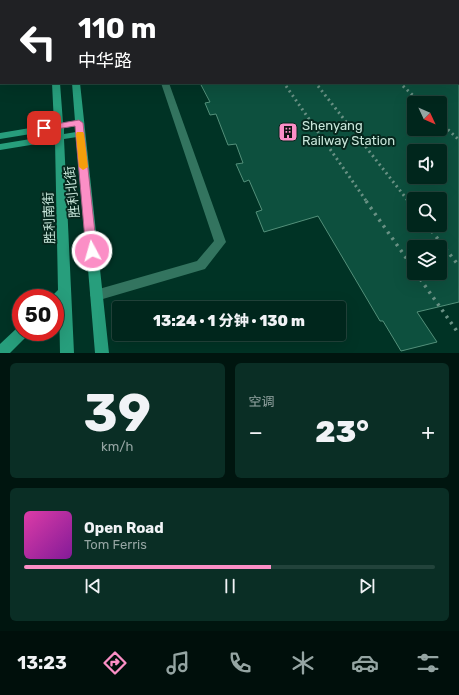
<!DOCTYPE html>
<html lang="zh">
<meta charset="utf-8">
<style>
:root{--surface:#00261c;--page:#0a2e25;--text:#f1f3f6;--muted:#95a5a3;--line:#22433b;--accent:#fb8fc6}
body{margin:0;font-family:Rubik,"Noto Sans SC",sans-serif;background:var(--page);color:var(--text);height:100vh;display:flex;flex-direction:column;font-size:15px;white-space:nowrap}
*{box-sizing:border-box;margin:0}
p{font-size:13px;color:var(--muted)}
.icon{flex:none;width:22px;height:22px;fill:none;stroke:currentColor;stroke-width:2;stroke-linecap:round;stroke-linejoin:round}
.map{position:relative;height:353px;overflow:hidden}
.side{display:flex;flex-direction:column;gap:10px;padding:10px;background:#00150f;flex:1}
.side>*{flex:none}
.banner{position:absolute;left:0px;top:0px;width:459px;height:84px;box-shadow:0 4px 16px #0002,0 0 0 1px var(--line);background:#202124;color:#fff;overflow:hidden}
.needle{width:26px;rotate:134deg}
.fabs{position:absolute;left:407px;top:96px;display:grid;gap:8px}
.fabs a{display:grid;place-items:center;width:40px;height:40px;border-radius:4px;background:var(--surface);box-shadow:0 4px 16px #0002,0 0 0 1px var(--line);font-size:20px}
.speed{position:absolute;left:12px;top:289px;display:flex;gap:8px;font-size:20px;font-weight:700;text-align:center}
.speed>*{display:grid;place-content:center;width:52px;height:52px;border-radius:50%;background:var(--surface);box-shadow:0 4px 16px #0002,0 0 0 1px var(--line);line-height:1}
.speed .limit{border:6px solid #d22;background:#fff;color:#111}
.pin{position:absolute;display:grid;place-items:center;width:34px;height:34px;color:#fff;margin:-17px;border-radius:8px;box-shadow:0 2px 6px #0006}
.me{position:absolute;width:44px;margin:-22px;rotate:354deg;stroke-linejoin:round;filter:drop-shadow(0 0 3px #0008)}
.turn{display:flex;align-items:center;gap:14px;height:84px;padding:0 12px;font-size:18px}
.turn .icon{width:52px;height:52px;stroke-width:2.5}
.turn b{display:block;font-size:28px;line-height:34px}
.big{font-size:30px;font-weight:800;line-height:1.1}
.side .card{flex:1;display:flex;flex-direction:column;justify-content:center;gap:6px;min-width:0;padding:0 14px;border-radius:6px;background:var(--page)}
.side .dial{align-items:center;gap:0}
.dial b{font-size:52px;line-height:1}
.song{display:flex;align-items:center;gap:12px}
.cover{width:48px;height:48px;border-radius:6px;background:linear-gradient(135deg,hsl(320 70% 55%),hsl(290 70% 35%))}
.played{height:4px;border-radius:2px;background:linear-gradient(90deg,var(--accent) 60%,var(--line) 60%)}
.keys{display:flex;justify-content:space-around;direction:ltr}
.heat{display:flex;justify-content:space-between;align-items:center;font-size:22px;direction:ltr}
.side .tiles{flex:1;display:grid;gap:10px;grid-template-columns:1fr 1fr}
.card:last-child{grid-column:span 2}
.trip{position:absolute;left:112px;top:301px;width:234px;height:40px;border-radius:4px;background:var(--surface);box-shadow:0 4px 16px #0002,0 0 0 1px var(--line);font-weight:800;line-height:40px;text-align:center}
.tabs{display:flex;height:64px;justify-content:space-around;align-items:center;background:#000f0b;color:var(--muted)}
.tabs .icon{width:28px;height:28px}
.tabs .on{color:var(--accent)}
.tabs b{font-size:18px;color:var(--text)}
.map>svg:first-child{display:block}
.building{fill:#0d503e;stroke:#53907a;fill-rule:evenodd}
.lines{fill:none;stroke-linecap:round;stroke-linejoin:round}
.minor{fill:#33745f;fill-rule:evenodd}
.tertiary{fill:#33745f;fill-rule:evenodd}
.secondary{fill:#279e7c;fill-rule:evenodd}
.rail-far2{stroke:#699184;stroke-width:2;stroke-dasharray:1.5 3;stroke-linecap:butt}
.rail-far1{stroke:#699184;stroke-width:3;stroke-dasharray:2 3.5;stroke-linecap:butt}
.rail{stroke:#699184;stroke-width:3.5;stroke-dasharray:2.5 5;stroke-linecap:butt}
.route{fill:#fb8fc6;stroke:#a35d81}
.slow{fill:#f59e0b}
.labels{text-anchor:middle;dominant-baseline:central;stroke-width:4;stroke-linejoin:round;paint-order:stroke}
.poi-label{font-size:13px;fill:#c8e6da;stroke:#06271d;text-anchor:start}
.street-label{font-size:13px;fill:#c8e6da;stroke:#06271d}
</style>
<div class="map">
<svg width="459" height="353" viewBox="0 0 459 353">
<rect width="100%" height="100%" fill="#003325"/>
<path class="building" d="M200 83H459V302L417 312 437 342 401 351 383 321H380L318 216 264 232 256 212 262 210 249 180 244 182 236 164 243 163 236 144 228 145 216 114 210 115 205 103 210 102ZM414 103H440V129H414ZM414 151H440V177H414ZM414 199H440V225H414ZM414 247H440V273H414Z"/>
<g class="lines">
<path class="minor" d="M0 1H1V5H0Z
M161 83H169L226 242 205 269 96 301 92 299 90 295 92 291 197 261 214 241Z"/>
<path class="tertiary" d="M0 43H1V47H0Z"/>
<path class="secondary" d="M48 0H54V1H48Z
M62 0H68V1H62Z
M52 83H60L63 123 75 121 72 83H80L109 353H95L77 137 64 139 74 353H60L59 305 55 307V298H50L58 290 55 141 0 150V144L55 135V130L0 139V133L54 124ZM76 126V132L64 134V128Z
M21 326V332H29L27 336 10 353H0V344L17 328Z"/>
<path class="rail-far2" d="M395 0 397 1
M411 0 413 1
M418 0 420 1
M284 83 287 87
M316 83 319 87
M400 83 404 87"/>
<path class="rail-far1" d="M286 86 367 202
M318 86 409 202
M403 86 421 103
M440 122 459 140"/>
<path class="rail" d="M366 201 414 269
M408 201 414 208
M427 225 459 266
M416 273 459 334"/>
</g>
<path class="route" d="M79 120 83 123 97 251 96 254 92 255 88 254 86 251 75 126 44 131 40 128 44 126Z"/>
<path class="slow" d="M77 132H83L84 134 88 167 83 170 79 167 76 134Z"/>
<defs>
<symbol id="building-square" viewBox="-11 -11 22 22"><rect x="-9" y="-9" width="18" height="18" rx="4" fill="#fb8fc6" stroke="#06271d"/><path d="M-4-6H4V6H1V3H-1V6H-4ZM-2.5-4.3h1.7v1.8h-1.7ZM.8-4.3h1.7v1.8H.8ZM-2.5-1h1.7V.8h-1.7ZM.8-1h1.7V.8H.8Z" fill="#111"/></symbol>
</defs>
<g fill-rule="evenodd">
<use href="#building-square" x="277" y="121" width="22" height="22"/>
</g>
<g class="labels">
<g class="poi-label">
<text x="302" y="125">Shenyang<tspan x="302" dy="15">Railway Station</tspan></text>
</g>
<g class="street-label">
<text transform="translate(72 192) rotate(-96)">胜利北街</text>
<text transform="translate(49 218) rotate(-92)">胜利南街</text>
</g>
</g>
</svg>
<div class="fabs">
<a><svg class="needle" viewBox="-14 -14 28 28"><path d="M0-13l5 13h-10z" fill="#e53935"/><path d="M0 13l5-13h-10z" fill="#95a5a3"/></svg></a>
<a><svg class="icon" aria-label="sound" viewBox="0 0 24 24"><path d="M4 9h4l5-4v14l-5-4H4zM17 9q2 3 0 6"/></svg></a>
<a><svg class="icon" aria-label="search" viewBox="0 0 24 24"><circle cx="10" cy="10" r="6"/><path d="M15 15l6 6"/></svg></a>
<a><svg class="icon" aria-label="layers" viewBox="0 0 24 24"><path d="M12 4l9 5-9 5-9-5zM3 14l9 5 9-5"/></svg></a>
</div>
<div class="speed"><div class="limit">50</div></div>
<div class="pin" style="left:44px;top:128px;background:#d93025"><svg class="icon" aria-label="arrive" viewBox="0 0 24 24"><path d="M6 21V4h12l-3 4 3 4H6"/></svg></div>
<svg class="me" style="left:92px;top:251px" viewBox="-20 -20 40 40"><circle r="17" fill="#fb8fc6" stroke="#fff" stroke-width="3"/><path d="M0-11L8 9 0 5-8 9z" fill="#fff"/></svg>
<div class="trip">13:24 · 1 分钟 · 130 m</div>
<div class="banner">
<div class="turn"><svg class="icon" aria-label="left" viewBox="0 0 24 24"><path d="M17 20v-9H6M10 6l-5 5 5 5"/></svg><div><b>110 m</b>中华路</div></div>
</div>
</div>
<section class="side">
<div class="tiles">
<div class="card dial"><b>39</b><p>km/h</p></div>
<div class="card"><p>空调</p>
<div class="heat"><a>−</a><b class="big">23°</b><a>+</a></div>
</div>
<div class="card">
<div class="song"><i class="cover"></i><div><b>Open Road</b><p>Tom Ferris</p></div></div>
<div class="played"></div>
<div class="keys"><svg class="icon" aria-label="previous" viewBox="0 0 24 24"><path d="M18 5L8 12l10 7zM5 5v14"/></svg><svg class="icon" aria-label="pause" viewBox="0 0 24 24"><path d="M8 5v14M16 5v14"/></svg><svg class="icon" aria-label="next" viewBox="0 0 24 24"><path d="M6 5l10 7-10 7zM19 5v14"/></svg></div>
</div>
</div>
</section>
<nav class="tabs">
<b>13:23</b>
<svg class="icon on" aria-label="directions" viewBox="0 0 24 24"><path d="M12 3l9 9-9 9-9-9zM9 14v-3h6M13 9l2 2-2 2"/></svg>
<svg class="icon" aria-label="music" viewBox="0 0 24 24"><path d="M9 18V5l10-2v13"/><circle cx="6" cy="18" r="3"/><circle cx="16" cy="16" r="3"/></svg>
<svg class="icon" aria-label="phone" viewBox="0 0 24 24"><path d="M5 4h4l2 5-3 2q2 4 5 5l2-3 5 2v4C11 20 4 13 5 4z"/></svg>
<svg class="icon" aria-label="climate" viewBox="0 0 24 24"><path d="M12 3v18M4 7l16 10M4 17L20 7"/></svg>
<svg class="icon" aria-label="car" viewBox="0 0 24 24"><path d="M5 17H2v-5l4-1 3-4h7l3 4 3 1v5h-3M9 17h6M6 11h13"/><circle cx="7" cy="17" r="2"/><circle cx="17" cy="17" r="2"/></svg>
<svg class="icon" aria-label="filters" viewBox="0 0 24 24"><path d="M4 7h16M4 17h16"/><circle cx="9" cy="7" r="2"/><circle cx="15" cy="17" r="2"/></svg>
</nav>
